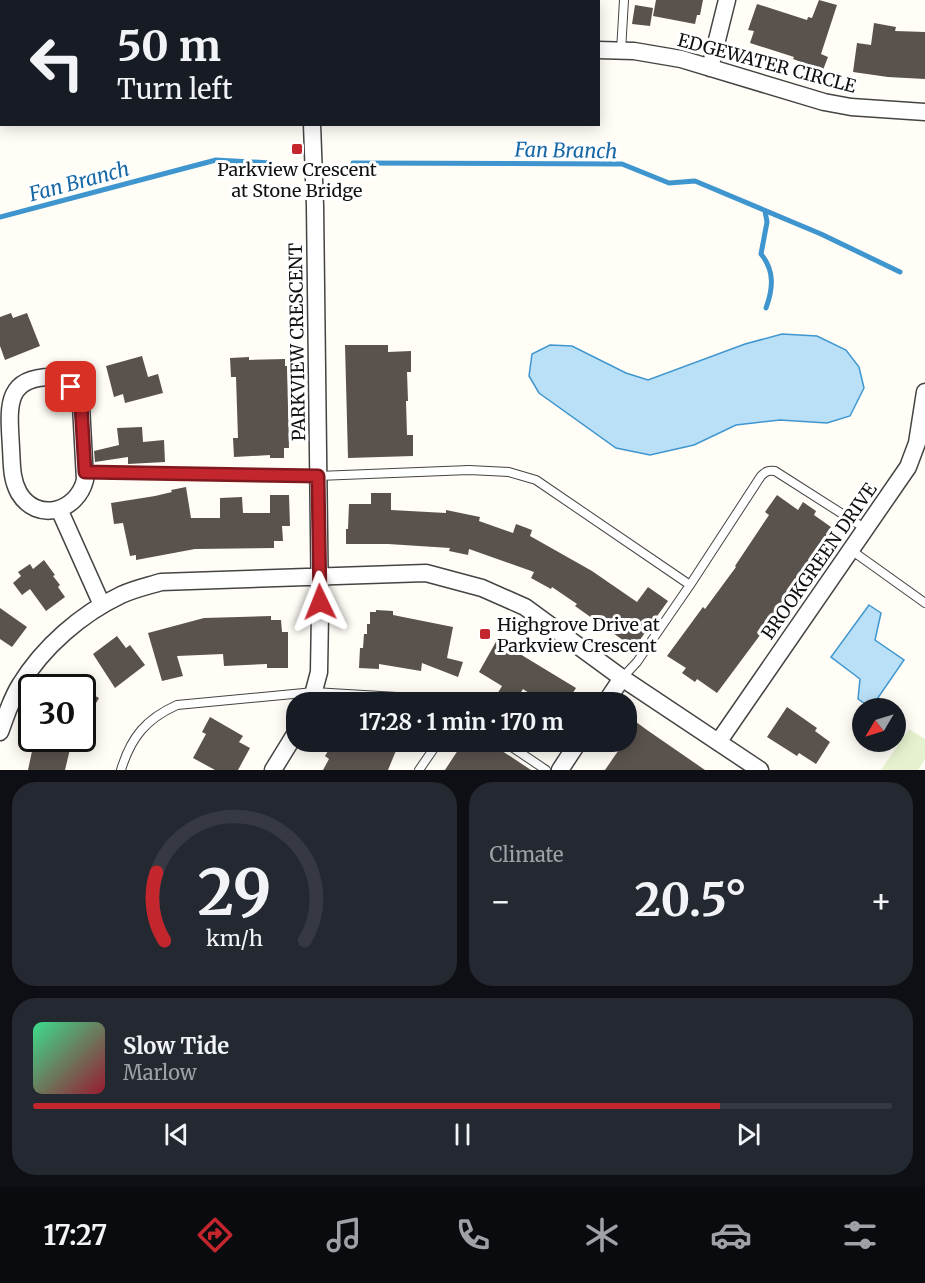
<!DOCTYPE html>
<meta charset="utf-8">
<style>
:root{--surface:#171b24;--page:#242831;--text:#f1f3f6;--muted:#9ea1a6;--line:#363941;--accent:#c4262e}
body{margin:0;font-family:Merriweather,serif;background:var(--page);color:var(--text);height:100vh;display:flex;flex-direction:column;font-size:22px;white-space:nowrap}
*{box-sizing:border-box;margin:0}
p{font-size:20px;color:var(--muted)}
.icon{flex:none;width:33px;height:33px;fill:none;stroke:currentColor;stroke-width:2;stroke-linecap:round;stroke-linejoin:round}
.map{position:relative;height:770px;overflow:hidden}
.drawer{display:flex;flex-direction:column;gap:12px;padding:12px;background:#0d0f14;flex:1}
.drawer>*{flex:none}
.banner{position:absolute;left:0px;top:0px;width:600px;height:126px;box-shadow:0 3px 15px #0003;background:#171b24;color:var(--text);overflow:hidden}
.needle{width:39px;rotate:232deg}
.tools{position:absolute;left:852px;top:698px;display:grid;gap:12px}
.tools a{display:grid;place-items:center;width:54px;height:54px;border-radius:50%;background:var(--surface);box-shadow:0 3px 15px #0003;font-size:30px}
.speed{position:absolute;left:18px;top:674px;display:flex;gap:12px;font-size:30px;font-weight:700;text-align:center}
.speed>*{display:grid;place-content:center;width:78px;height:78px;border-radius:50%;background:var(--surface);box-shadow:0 3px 15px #0003;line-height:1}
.speed .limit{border:3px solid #111;border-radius:9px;background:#fff;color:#111}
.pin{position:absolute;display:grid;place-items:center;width:51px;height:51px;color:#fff;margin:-26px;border-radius:12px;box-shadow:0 3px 9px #0006}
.me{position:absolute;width:66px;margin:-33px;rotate:358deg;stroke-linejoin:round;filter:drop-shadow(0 0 4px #0008)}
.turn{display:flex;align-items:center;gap:21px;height:126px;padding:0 18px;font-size:27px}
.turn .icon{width:78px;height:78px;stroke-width:2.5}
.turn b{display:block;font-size:42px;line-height:51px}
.big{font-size:45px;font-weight:700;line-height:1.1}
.drawer .card{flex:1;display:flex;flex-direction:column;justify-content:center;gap:9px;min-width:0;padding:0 21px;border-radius:24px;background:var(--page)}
.drawer .dial{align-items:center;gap:0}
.dial svg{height:156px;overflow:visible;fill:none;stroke:var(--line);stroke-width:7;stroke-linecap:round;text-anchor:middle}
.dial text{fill:var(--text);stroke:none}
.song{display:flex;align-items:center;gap:18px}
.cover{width:72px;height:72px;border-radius:9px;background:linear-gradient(135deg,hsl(150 70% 55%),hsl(350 70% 35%))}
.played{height:6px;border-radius:3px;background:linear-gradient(90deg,var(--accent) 80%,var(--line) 80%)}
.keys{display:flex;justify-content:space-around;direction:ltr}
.heat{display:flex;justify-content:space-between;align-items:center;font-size:33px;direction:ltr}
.drawer .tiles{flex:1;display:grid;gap:12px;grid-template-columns:1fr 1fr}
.card:last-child{grid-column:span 2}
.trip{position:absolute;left:286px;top:692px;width:351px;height:60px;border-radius:24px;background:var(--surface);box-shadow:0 3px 15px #0003;font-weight:700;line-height:60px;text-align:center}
.tabs{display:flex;height:96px;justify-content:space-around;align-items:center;background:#090b0e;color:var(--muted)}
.tabs .icon{width:42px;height:42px}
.tabs .selected{color:var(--accent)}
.tabs b{font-size:27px;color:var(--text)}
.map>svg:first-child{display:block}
.pitch{fill:#e6f2cf}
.water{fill:#b9e0f7;stroke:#3f96cf;stroke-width:1.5}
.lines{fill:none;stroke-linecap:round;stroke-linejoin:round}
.stream{stroke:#3f96cf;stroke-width:5}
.building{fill:#5a524d}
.service-casing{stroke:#444;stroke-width:10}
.minor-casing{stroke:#444;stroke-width:19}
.service{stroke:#fff;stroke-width:8}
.minor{stroke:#fff;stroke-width:16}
.route-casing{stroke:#7f191e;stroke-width:15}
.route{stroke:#c4262e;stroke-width:10}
.poi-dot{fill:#c4262e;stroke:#fff;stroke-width:2}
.labels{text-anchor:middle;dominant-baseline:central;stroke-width:6;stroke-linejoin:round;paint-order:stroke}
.street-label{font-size:18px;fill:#111;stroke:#fff}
.poi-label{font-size:18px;fill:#111;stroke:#fff}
.water-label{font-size:20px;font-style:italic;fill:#1768a6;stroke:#fff}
</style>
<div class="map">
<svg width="925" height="770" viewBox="0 0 925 770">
<rect width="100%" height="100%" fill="#fffdf5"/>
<path class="pitch" d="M909 729 925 739V759L918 770H881Z"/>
<path class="water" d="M782 334 817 336 846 350 859 367 864 388 850 416 827 423 780 420 736 425 694 445 650 455 616 448 539 393 529 376 532 354 550 345 572 346 626 373 648 380 745 344Z
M869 605 881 613 875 640 904 660 871 708 858 699 860 679 831 657Z"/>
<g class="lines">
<path class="stream" d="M353 163 622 164 669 183 695 181 821 234 900 272
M765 211 767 222 761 254C775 271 773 289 766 308
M0 217 216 160 271 163"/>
</g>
<path class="building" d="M656 0H703L700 15H697L695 24 653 16Z
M819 0 837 5 821 54 828 57 823 70 793 59 794 57 750 43 754 31 748 30 757 4 807 20 808 17 812 18Z
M635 5 653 8 650 26 632 24Z
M874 23 896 27 895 31 925 32V79L888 77 853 72 857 43 871 45Z
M11 313 13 318 27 313 40 346 5 360 0 346V317Z
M345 345H388V352L411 351V372H407L408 401H406L407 435H413V456L348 458Z
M142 356 148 377 158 374 163 393 125 403 123 394 114 397 106 366Z
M249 357V360L285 359V366H287L289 448H284V458H270V455L234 457 233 438H238L236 377H231L230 358Z
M142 427 143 442 164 440 165 462 128 464V457L95 462 94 451 119 445 117 428Z
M186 487 191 518H220V498L242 497 243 513H270V495H289L290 526H282L283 541H274V548L195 549 136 560V555L130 556 123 523 114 524 111 503 155 496 172 492 171 490Z
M371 493H391V510L446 513V510L480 517 479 521 513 533 516 524 532 530 530 536 592 571 637 602 648 587 668 601 634 648 575 606 577 604 552 587 551 589 531 578 534 572 469 549 468 555 449 551 450 548 388 544H346V529H348L349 504H371Z
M777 495 798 510 803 502 816 511 814 515 831 527 828 531 830 532 766 627 717 693 697 679 695 682 682 673 686 668 667 656 703 607 705 609 736 567 735 566 769 515 765 512Z
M44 560 55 575 53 576 60 585 58 587 65 597 46 611 30 589 22 595 13 583 21 576 18 572 30 564 33 569Z
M0 608 27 627 12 647 0 639Z
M376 610 393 611V615L453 627 447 658 463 662 458 677 422 663 421 671 379 664V669L359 668 360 648H363L364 634H367V624H370V612H376Z
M271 616V620H281L282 632H288V668H267V664L224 666 223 654 177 656 183 676 162 681 148 633 204 618Z
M117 636 126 648 130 645 145 665 115 688 93 654Z
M497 640 576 688 567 702H542L523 689 515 702H506L496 696 502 686 479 672Z
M82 689 99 698 82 727Z
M787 707 817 728 815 731 830 742 816 764 799 753 797 756 767 737Z
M210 717 243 736 239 742 250 748 238 770H215L193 758 206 734 202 732Z
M632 719 647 730 705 770H605L625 741H627V727Z
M334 741H400L388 770H323L329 759 325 756Z
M464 741H487L531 770H445Z
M34 742 70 749 65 770H28Z"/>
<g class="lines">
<defs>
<path id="service" d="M621 51 624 0
M0 82 2 94
M85 473 318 476 469 470 509 472 536 480 690 585
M851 550 925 603
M622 678 637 662 690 585 761 476C766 471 769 470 775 471L866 529
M503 741 546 770
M121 770C131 737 146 719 177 705L314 692 430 699 437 702
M419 770 439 741"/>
<path id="minor" d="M102 0V2
M310 2V0
M502 2V0
M598 50 634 51 681 59 824 102 851 107 925 112
M710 68 727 0
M0 103H2
M54 377C68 383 76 390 81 405L85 480C77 512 37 523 19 493 11 479 12 463 11 448 9 409 3 376 54 377Z
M59 509 102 605
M311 702 319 672 320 614 315 206 312 124
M606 702 622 678
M0 732C6 716 11 699 20 685 43 647 81 614 121 595 134 589 148 586 161 582L426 573 482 588 525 607 622 678 760 770
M719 741 908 467 917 443 925 392
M273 770 297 731
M560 770 579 741"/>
</defs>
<use href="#service" class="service-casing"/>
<use href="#minor" class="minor-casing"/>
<use href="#service" class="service"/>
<use href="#minor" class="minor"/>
</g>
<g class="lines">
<defs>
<path id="route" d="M71 387 78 395 81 405 85 472 318 476 320 602"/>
</defs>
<use href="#route" class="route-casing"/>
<use href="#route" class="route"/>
</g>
<g class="poi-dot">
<rect x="291" y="143" width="12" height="12" rx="3"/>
<rect x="479" y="628" width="12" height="12" rx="3"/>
</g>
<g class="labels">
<g class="street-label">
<text transform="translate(767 63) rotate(15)">EDGEWATER CIRCLE</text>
<text transform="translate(297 342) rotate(-91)">PARKVIEW CRESCENT</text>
<text transform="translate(819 561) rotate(-55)">BROOKGREEN DRIVE</text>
</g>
<g class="poi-label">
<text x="297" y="169">Parkview Crescent<tspan x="297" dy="21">at Stone Bridge</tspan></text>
<text x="497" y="624" text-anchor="start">Highgrove Drive at<tspan x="497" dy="21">Parkview Crescent</tspan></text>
</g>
<g class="water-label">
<text transform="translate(566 150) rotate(1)">Fan Branch</text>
<text transform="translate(79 181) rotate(-15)">Fan Branch</text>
</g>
</g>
</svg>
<div class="tools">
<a><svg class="needle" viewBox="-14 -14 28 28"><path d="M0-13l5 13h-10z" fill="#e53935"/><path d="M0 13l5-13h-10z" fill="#9ea1a6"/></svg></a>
</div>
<div class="speed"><div class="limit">30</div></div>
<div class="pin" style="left:71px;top:387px;background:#d93025"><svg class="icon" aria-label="arrive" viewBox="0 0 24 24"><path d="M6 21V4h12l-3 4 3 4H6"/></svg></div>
<svg class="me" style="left:320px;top:602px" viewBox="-20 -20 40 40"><path d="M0-17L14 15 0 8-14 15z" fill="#c4262e" stroke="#fff" stroke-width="4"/></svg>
<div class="trip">17:28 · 1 min · 170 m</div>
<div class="banner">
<div class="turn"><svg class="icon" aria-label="left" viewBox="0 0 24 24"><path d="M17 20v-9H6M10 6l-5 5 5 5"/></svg><div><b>50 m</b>Turn left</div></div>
</div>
</div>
<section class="drawer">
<div class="tiles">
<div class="card dial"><svg viewBox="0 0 100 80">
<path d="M14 69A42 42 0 1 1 86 69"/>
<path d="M14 69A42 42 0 0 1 10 34" stroke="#c4262e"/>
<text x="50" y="56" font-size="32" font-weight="700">29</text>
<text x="50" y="72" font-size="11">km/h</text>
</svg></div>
<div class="card"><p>Climate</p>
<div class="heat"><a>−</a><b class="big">20.5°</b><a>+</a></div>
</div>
<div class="card">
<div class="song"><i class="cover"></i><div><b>Slow Tide</b><p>Marlow</p></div></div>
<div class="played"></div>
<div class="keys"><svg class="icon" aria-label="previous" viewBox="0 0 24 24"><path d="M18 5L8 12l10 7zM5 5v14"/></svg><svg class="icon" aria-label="pause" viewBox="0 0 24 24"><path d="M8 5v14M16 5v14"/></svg><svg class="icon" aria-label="next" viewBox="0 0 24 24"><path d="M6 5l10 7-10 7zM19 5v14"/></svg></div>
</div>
</div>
</section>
<nav class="tabs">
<b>17:27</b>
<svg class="icon selected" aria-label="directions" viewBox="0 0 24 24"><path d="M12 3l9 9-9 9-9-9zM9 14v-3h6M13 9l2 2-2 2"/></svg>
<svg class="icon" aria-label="music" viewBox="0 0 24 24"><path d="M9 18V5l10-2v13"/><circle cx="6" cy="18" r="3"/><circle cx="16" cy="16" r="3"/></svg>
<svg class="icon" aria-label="phone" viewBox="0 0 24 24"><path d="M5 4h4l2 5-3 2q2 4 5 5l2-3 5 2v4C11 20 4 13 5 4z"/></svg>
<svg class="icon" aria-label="climate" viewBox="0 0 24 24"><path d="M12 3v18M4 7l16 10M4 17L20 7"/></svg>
<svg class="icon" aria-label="car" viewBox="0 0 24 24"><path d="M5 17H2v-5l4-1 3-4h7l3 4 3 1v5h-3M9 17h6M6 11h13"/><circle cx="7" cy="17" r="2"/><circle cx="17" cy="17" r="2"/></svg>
<svg class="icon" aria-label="filters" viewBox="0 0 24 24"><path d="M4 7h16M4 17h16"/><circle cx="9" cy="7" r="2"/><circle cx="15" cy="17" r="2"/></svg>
</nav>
